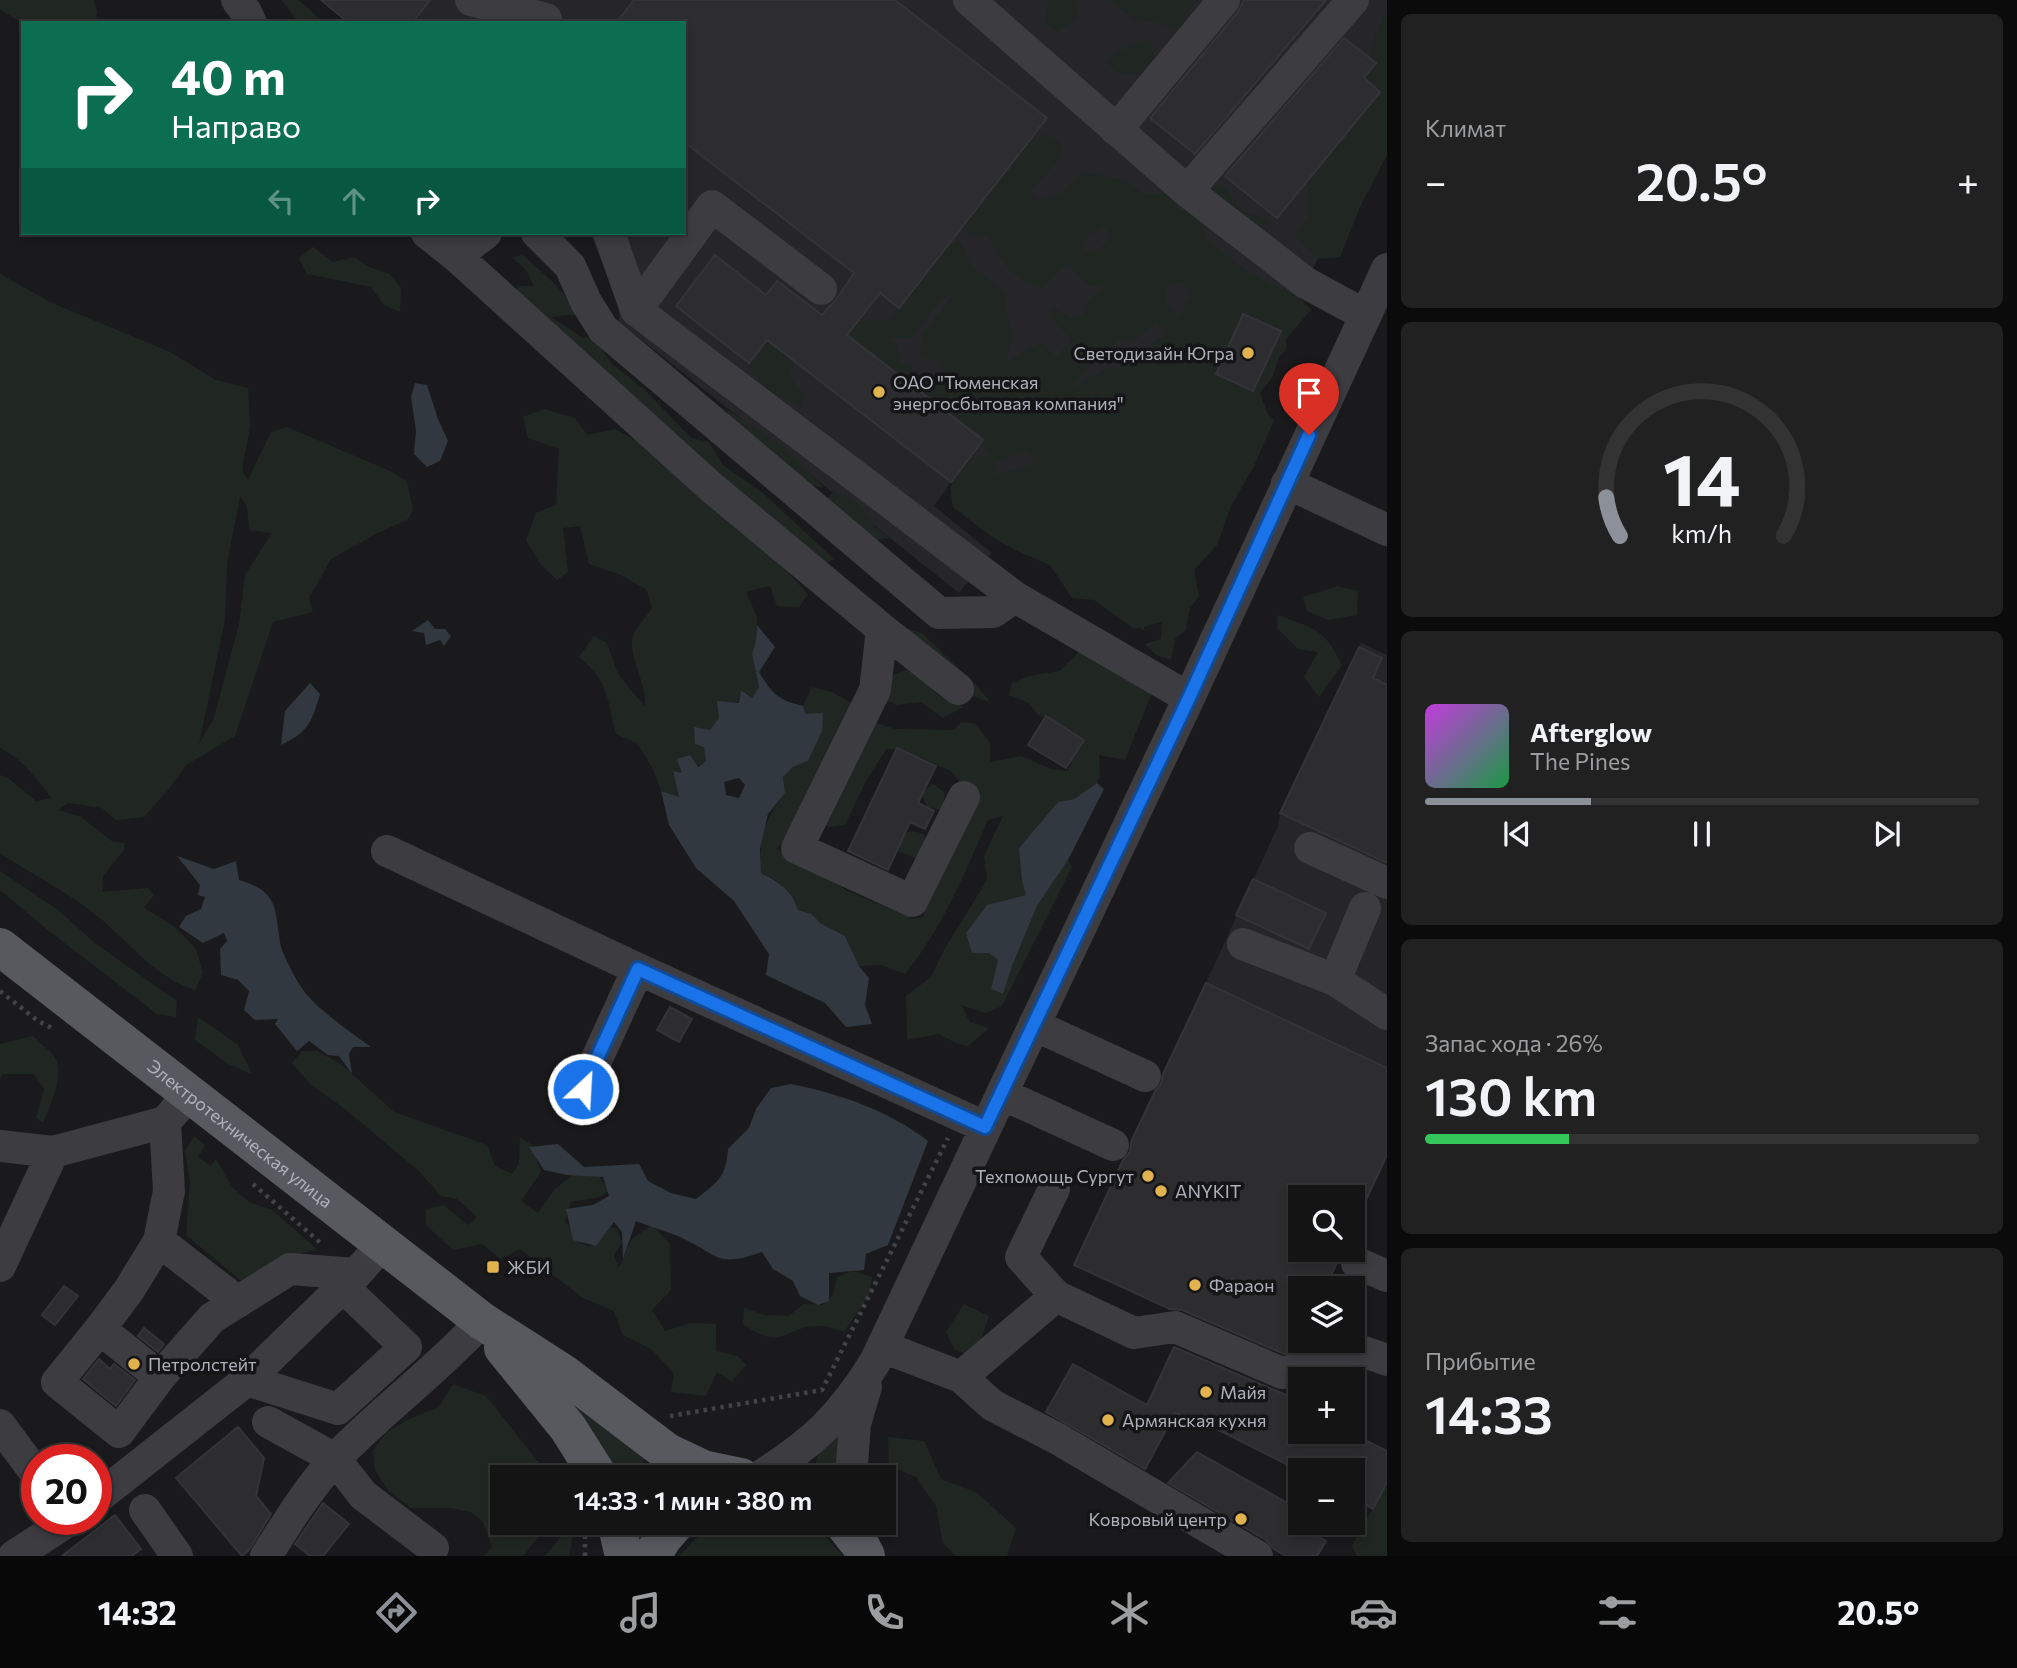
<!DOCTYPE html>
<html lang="ru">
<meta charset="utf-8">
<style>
:root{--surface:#141415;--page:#212122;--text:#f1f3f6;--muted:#9d9ea0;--line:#333334;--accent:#8c9099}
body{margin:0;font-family:Commissioner,sans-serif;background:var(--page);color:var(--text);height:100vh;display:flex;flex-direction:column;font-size:26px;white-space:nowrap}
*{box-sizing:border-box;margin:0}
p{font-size:23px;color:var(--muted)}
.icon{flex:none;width:38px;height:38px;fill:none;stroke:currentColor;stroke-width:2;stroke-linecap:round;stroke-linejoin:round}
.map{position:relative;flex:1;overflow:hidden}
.details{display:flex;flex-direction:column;gap:14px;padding:14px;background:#0b0b0c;width:630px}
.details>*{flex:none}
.guide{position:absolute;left:21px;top:21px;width:665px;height:214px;border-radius:0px;box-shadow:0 4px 10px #0003,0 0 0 2px var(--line);background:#0b6e4f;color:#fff;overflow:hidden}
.controls{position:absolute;left:1288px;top:1185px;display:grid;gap:14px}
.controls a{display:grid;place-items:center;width:77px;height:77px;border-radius:0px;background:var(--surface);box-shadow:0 4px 10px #0003,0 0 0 2px var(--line);font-size:35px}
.speed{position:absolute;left:21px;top:1444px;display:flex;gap:14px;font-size:35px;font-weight:700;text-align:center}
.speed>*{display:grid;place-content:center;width:91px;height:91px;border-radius:50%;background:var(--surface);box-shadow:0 4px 10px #0003,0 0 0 2px var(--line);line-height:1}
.speed .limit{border:10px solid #d22;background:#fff;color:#111}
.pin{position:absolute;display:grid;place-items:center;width:60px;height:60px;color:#fff;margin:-72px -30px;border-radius:50% 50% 50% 0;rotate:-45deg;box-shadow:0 0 7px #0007}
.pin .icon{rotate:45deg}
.me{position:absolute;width:77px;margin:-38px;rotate:25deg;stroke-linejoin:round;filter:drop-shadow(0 0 5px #0008)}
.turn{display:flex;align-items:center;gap:24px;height:147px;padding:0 35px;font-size:32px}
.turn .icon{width:91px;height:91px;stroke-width:2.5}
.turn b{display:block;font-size:49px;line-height:60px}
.lanes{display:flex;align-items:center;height:66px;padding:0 35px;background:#0003;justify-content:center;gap:35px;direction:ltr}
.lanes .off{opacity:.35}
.big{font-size:52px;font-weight:600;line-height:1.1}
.details .tile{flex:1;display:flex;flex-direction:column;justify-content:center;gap:10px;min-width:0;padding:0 24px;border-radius:10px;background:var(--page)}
.details .dial{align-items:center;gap:0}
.dial svg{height:182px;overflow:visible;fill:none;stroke:var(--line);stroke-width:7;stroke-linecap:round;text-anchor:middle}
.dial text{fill:var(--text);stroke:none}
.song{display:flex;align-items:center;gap:21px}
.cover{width:84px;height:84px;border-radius:10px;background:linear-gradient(135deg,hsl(290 70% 55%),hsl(140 70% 35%))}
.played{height:7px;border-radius:4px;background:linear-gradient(90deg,var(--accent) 30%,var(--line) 30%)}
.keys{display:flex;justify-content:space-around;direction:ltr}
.heat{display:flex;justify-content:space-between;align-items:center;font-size:38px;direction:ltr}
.charge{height:10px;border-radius:5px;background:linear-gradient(90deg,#34c759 26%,var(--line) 0)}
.trip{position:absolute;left:490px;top:1465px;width:406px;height:70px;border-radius:0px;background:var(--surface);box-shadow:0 4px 10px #0003,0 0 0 2px var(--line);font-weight:600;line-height:70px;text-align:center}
.tab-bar{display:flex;height:112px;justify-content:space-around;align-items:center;background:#080808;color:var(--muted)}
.tab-bar .icon{width:49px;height:49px}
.tab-bar .active{color:var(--accent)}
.tab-bar b{font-size:32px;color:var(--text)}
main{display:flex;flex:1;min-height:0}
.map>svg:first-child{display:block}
.built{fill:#262629}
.green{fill:#202722;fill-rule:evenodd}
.water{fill:#31383f;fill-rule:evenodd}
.building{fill:#2d2d30;stroke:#343438;stroke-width:2}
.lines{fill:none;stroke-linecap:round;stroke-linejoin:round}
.path{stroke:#424348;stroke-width:4.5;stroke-dasharray:3.5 5;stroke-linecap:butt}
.minor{stroke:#3c3c41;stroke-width:32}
.major{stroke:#58595f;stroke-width:38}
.route-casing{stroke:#114b97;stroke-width:18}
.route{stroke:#1a73e8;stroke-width:12}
.poi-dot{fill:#e0b34e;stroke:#151517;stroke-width:2.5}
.labels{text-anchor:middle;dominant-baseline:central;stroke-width:7;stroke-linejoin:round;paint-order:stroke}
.poi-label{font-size:18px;fill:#aeb1ba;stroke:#151517;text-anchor:start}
.street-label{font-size:18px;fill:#aeb1ba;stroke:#151517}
</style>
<main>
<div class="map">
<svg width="1387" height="1556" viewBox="0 0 1387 1556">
<rect width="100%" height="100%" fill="#1a1a1c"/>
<path class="built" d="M321 0H1387V113L1306 283 1281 331 1243 314 1216 374 1253 391 1143 630 951 482 934 506 992 553 959 593 619 322V304L590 233H684V23H349Z
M1361 643 1387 655V1068L1206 983 1278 826 1280 813Z"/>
<path class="green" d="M0 0H94L97 11 96 23H23L0 10Z
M281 0H298L325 23H300Z
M1049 0H1077L1076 6 1078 18 1057 32 1045 23Z
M1110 0H1200L1193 4 1180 30 1154 22 1134 20Z
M1387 11V155L1360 207 1340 257 1318 259 1294 235 1308 218V185L1357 100 1375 35Z
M1149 38 1155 57 1139 75 1116 72 1106 62 1115 53Z
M1045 134 1062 144 1058 161 1030 191 1039 201 1061 193 1083 172 1124 180 1146 194H1170L1179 210 1195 211 1208 240 1242 268 1270 284 1299 297 1311 310 1286 339V350L1279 357 1272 378 1260 393 1268 414 1274 420 1254 466 1231 506 1217 545 1194 570 1199 596 1190 608 1186 630 1175 639 1171 660 1156 655 1145 644 1161 639 1162 622 1134 629 1094 600 1072 598 1050 565 1017 551 992 537 953 507C947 479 955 473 976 455L991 458 978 434 939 410 848 343 846 325 867 320 891 319 903 296 946 244 961 242 971 265 1006 294V313L1013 336 1005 363 1042 342 1056 357 1072 340 1048 315 1053 307 1070 318 1082 315 1090 298 1106 287 1089 286 1067 264 1043 288C1011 276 1004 268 989 237L969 235 954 223 1018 151ZM1104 226 1111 238 1097 251 1081 252 1089 234ZM1184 282 1190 296 1178 319 1165 300 1168 284ZM957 290 923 334 919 358 939 361 942 378 918 379 913 368 900 362 898 346 887 338H911L941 300ZM1243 314 1281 331 1253 391 1216 374ZM1156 323 1167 334 1118 366 1104 370 1067 392 1096 359 1122 338 1135 340ZM1026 451 1035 458 1029 466 995 475 996 462Z
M1195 180 1223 186 1241 210 1270 221 1258 238Z
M313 247 333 262 354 257 371 268 390 274 401 288 400 312 384 305 371 287 307 274 299 258Z
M523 255 557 286 579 314 551 317 583 338 594 337 611 363 644 389 691 438 709 442 723 465 763 493 834 559 824 564 806 555 767 512 737 495 515 301 518 286H534L526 270 512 257Z
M0 274 52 303 170 352 216 380 248 388 250 427 242 470 248 480 271 432 287 427 390 471 407 481 413 510 408 519 372 536 331 559 309 598 313 612 273 622 235 736 186 765 168 790 144 817 116 820 102 808 69 803 58 810 81 817 113 842 125 843 123 851 103 876 102 892 148 888 154 895 144 908 175 927 196 949 203 973 195 990C156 978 131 944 101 919 70 893 33 875 0 853V775L8 778 36 801 52 798C35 778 24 760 0 748ZM240 497 247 506 249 530 272 533 245 575 239 624 214 718 199 744 225 620 227 563Z
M779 333 800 351 789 375 804 397 802 408 766 388 748 370 760 345Z
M544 409 575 418 587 435 615 429 655 451 663 465 761 544 808 594 799 607 777 606 770 586 746 592 757 617 756 640 752 654 759 687 752 698 742 690C734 722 701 716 706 761L683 773 673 772 679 798 661 791 654 771 638 744 616 734C607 698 609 682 579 657L594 636 607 643 618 674 645 707C648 685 627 655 633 636 637 627 646 617 652 608L647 590 619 574 589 564 580 526 563 528 568 572 557 580 540 564 526 540 536 513 556 505 559 449 528 438 523 417Z
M727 410 783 446 824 488 790 481 731 425Z
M833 492 859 504 875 527 890 538 872 541 823 504Z
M1338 586 1358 591 1357 615 1328 620 1307 611 1303 597Z
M1278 615C1316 630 1323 627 1342 665L1319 697 1304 677 1318 652 1298 649 1277 628Z
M902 627 922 633 979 688 990 702 972 696 897 633Z
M1081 650 1136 680 1151 695 1125 760 1099 755 1100 775 1097 783 1074 799 1058 802 1019 848 1022 881 1027 895 1005 900 989 953 998 960 991 989 1003 994 1012 966 1037 906 1068 860 1072 867 1002 1006 986 1013 961 1005 970 1022 989 1028 968 1046 958 1044 939 1034 907 1040 906 996 931 977 944 950 987 880 984 856 1003 816 988 820C965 873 942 929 905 974L881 965 859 966 845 936 820 923 812 914 798 910C792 890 779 881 761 873 759 839 764 820 785 793L783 777 793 767 808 761 806 714 803 706 812 687 832 692 856 706 817 787 777 849 850 892 913 919 924 917 925 889 970 795 951 771 918 756 887 748 867 779 845 825 828 827 818 808 869 721 895 729 954 730 961 722 976 724 990 743V762L1021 756 1051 769 1067 771 1084 739 1051 719 1038 715 1029 703 1009 695 1012 683 1028 676 1060 671Z
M912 667 938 695 964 707 943 718 921 702 896 705 881 697 887 678Z
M934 784 945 793 942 810 927 807 921 792Z
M913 831 924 834 926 853 915 858 898 851 900 834Z
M0 871 58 910 96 944 177 1001 176 1017 157 1014 49 931 0 890Z
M198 1017 238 1045 252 1074 228 1064 195 1040Z
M33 1036C39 1043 48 1049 54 1056 66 1073 50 1106 43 1123L36 1118 44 1089 34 1074H3L0 1079V1044Z
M302 1051H317L342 1065 394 1112 487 1145 495 1166 512 1174 519 1164 520 1137 532 1145 541 1172 521 1201 538 1213 555 1189 574 1174 599 1176 608 1191 600 1197 571 1202 565 1221 580 1243 590 1247 609 1226 617 1229 622 1242 614 1255 619 1267 632 1239 652 1225 670 1244 671 1290 652 1310 665 1331 691 1323 716 1324V1351L738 1356 746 1365 732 1382 717 1372 706 1396 671 1392 674 1373 651 1349 623 1335 614 1311 583 1298 520 1249 501 1259 482 1244 453 1250 426 1225V1209L444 1205 468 1225 477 1217 457 1199 441 1196 419 1171 345 1109 310 1084 292 1063Z
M194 1136 205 1145 198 1157 211 1166 216 1159 232 1187 250 1203 272 1210 317 1249C288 1255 271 1274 245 1284L186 1235 190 1182 185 1151Z
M853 1271 872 1277 869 1295 844 1332C837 1330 829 1326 822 1326 783 1324 786 1354 743 1324L744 1308 765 1315 789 1316 803 1304 823 1305 833 1295 837 1277Z
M964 1304 989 1316 980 1343 966 1354 955 1350 946 1332Z
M453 1384 486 1396 543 1468 544 1477H502V1522L549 1523 523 1556H485L492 1546 483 1522 471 1512 451 1508H411L388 1490 375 1470 373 1450 386 1433 407 1420 439 1407Z
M560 1396 645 1458 635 1477H614Z
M846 1418 840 1477H811L818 1455Z
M888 1437 924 1441 941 1479 976 1492 1016 1528 1007 1556H956L943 1543 936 1506 916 1477 889 1466Z
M1387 1482V1556H1357L1352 1546Z
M573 1522 575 1523 569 1556H545Z
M721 1522 804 1523 821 1532 843 1556H680L695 1539Z"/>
<path class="water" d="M415 383 427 385 438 419 448 441 440 461 427 467 414 454 416 431 411 397Z
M428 620 435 629H445L451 636 444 646 440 640 426 645 424 633 412 631Z
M757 625 775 647 759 672C773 695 778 700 803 706L806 714 823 713 822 731 808 761 793 767 783 777 785 793 768 814 760 849 761 873C779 882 792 890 798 910L812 914 820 923 845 936 859 966 869 978 865 1005 872 1024 846 1027 825 1003 766 975 769 954 734 901 696 868 669 825 661 791 679 797 673 771 682 773 677 759 690 755 698 767 706 761 704 747 695 744 694 727 710 730 719 718 717 701 739 703 741 690 752 698 759 687 752 654 756 640ZM739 778 745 785 739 798 726 795 724 782Z
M310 683 320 694C312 721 309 732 281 745L285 711Z
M1097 783 1104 789 1068 860 1037 906 1012 966 1003 994 991 989 998 960 989 953H972L966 933 987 905 1026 895 1022 881 1019 848 1058 802 1074 799Z
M177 856 214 869 236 861 239 880C281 892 274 911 281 947 284 957 299 986 307 995 325 1015 349 1031 371 1047H353L349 1054 352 1074 339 1056 328 1055 309 1041 297 1051 275 1024 278 1019 255 1020 244 1010 249 991 238 980 221 975 220 949 227 941 224 933 203 943 179 927 186 916 201 909 205 897 198 895 200 885Z
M791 1084C840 1094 888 1110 928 1141L888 1245 866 1254 864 1270 829 1273V1301L818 1305 800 1296 793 1281 773 1269 762 1252C715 1268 721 1256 682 1238 667 1231 651 1227 636 1221L623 1259 622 1232 614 1222 596 1246 573 1240 566 1209 593 1205 609 1196 603 1177 567 1175 544 1170 529 1147 558 1144 584 1167 639 1164 648 1181 671 1193 696 1199C718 1182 726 1177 728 1149L749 1128 756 1109 771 1088Z"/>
<path class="building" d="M321 0H430L412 23H349Z
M634 0H895L1047 118 899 308 880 293 847 335 983 440 951 482 767 340 749 363 676 306 715 255 766 295 777 281 822 315 835 301 854 273 684 142V23H616Z
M1244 0H1326L1195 154 1150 118 1238 12Z
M1344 38 1376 63 1364 78 1380 92 1277 218 1225 176Z
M1243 314 1281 331 1253 391 1216 374Z
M1359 647 1382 658 1373 678 1387 685V863L1280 813Z
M1046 716 1084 740 1066 768 1028 745Z
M897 748 936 766 918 803 934 811 925 829 910 822 888 870 848 851Z
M1253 879 1326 913 1309 949 1236 915Z
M1206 983 1387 1068V1155L1353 1228V1197H1300V1250H1343L1325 1288H1300V1340L1296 1351 1284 1354 1182 1310 1170 1309 1074 1265 1123 1160 1130 1152 1131 1142 1155 1091 1161 1084 1163 1074Z
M670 1007 692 1019 679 1042 657 1030Z
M64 1286 78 1296 55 1325 42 1315Z
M144 1328 164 1344 158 1352 138 1336Z
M1174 1347 1300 1401V1432H1349L1387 1451V1482L1373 1509 1353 1498V1470H1298L1189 1415 1187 1418 1175 1413 1145 1469 1046 1412 1073 1364 1147 1405Z
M99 1359 110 1369 114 1364 135 1380 116 1406 83 1379Z
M238 1427 264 1458 256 1496 271 1514 249 1550 242 1556 176 1478Z
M1197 1452 1300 1510V1526L1326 1541 1317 1556H1286L1274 1549 1266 1540 1168 1483Z
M323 1503 349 1524 323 1556H310L295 1544Z
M115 1515 141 1549 132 1556H62Z"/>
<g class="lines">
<path class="path" d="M0 991 38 1021 54 1029
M253 1184 323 1245
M670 1416 822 1390 948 1138
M585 1527V1556"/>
<path class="minor" d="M237 0 246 12 251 23
M471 0 546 19
M969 0 1187 191 1306 283 1365 315
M1116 130 1224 0
M1187 191 1353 0
M427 233 456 256 711 487 882 629 875 690 797 848 912 901 964 797
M537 233 570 266 586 302 603 329 939 613 993 612 1015 597
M609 233 636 310 1015 597 1189 698
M456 256 486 233
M636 310 712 206 821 289
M1287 483 1387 530
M882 629 958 689
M1310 848 1387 883
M387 851 638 969 985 1127
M1243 944 1335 980 1387 1014
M1335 980 1365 908
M1034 1025 1145 1076
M583 1089 638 969
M1002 1094 1113 1145
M165 1122 169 1191 159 1241 129 1290 100 1329 160 1377 212 1318 290 1269 356 1274 383 1244
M0 1146 53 1152
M1054 1189 1021 1257 1056 1296
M159 1241 238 1302
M1357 1263 1387 1276
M0 1266 53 1152 165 1122 179 1106
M100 1329 57 1382 119 1432 160 1377
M883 1347 961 1377 1056 1296 1134 1333 1175 1327 1282 1373 1364 1352 1387 1360
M961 1377 992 1405 1058 1439 1257 1556
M247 1380 338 1409 406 1347 343 1287
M268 1422 335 1459 363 1495 433 1548
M0 1425 37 1475
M759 1477C813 1443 841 1417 875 1362L1189 698 1387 269
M851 1477 855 1424 866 1387
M96 1499 247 1380 356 1274
M145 1510 177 1556
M14 1556 71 1519
M266 1556C287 1523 308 1489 334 1460 381 1411 436 1371 482 1321"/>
<g class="major">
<path id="s1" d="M0 947 482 1321 563 1373 667 1452 703 1469 741 1477"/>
<path d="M503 1348 568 1428 599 1477"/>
<path d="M616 1522 624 1556"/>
<path d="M842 1522 861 1546 866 1556"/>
<path d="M652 1556 663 1538 677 1522"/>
</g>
</g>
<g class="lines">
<defs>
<path id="route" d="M583 1089 638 969 985 1127 1189 698 1309 435"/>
</defs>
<use href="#route" class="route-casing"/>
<use href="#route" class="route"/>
</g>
<g class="poi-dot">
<circle cx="1248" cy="353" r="7"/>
<circle cx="879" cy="392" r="7"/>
<circle cx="1148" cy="1176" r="7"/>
<circle cx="1161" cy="1191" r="7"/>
<rect x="486" y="1260" width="14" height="14" rx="3.5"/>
<circle cx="1195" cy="1285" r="7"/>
<circle cx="134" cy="1364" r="7"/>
<circle cx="1206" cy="1392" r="7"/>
<circle cx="1108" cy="1420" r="7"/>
<circle cx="1241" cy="1519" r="7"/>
</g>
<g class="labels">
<g class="poi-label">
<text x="1234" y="353" text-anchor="end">Светодизайн Югра</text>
<text x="893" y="382">ОАО "Тюменская<tspan x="893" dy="21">энергосбытовая компания"</tspan></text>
<text x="1134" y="1176" text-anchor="end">Техпомощь Сургут</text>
<text x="1175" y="1191">ANYKIT</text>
<text x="507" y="1267">ЖБИ</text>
<text x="1209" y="1285">Фараон</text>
<text x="148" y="1364">Петролстейт</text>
<text x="1220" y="1392">Майя</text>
<text x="1122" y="1420">Армянская кухня</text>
<text x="1227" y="1519" text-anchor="end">Ковровый центр</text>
</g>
<g class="street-label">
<text stroke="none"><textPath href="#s1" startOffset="304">Электротехническая улица</textPath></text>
</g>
</g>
</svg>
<div class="controls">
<a><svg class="icon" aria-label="search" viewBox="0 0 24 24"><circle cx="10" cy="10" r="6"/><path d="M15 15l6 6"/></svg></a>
<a><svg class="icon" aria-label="layers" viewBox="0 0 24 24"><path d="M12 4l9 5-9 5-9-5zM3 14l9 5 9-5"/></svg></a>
<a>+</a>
<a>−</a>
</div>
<div class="speed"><div class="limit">20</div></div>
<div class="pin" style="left:1309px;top:435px;background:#d93025"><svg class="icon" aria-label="arrive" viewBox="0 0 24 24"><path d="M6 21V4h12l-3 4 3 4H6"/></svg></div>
<svg class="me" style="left:583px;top:1089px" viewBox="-20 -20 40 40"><circle r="17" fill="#1a73e8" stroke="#fff" stroke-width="3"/><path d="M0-11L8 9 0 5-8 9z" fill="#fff"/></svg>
<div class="trip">14:33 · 1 мин · 380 m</div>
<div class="guide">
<div class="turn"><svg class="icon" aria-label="right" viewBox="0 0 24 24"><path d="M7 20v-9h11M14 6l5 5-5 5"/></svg><div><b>40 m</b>Направо</div></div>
<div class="lanes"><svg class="icon off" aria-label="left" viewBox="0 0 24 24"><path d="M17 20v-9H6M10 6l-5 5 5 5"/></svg><svg class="icon off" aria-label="ahead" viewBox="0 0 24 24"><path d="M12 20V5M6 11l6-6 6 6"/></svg><svg class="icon" aria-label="right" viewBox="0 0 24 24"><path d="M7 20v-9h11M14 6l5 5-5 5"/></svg></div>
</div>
</div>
<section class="details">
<div class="tile"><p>Климат</p>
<div class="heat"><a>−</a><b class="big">20.5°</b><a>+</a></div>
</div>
<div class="tile dial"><svg viewBox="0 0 100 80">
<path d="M14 69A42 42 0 1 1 86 69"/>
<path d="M14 69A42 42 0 0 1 8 52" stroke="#8c9099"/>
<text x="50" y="56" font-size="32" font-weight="700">14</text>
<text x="50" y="72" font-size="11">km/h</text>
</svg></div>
<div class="tile">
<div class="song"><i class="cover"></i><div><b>Afterglow</b><p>The Pines</p></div></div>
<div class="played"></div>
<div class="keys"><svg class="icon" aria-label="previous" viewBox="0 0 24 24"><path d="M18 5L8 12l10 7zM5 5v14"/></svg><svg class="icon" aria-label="pause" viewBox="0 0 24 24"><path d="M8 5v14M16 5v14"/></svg><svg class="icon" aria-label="next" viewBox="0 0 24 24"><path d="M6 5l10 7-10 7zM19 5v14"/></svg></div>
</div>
<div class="tile"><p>Запас хода · 26%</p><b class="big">130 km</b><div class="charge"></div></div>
<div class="tile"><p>Прибытие</p><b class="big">14:33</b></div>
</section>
</main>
<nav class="tab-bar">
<b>14:32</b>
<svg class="icon active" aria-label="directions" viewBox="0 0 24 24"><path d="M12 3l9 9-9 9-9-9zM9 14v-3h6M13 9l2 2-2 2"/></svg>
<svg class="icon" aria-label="music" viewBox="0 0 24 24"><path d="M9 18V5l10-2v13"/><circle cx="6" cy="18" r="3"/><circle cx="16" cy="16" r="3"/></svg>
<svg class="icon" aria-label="phone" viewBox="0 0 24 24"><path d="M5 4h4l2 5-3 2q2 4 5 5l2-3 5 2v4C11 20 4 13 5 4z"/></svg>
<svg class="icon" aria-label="climate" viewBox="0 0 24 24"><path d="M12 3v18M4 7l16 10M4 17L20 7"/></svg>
<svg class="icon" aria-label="car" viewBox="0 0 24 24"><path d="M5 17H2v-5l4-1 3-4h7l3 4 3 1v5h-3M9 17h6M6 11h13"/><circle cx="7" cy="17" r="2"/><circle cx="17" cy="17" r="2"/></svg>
<svg class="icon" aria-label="filters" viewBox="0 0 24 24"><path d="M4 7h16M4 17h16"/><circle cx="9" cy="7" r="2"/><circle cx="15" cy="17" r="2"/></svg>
<b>20.5°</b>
</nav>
